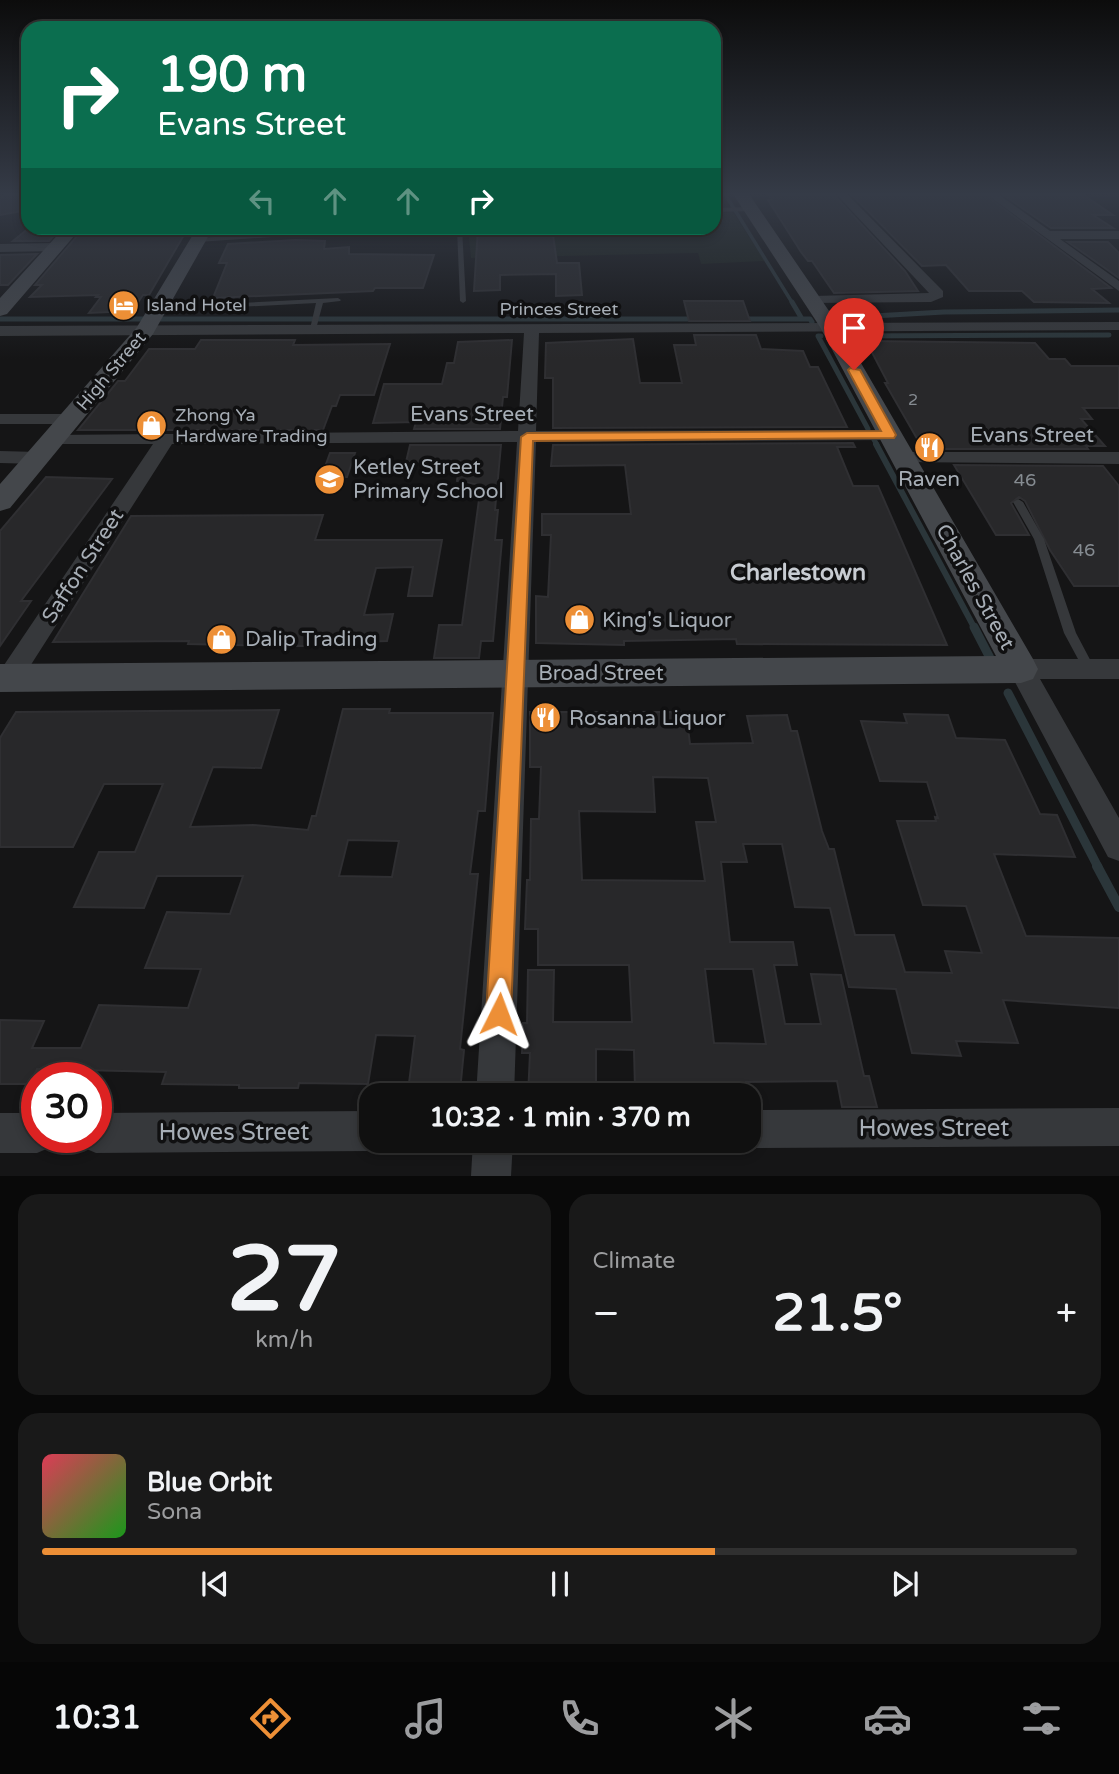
<!DOCTYPE html>
<meta charset="utf-8">
<style>
:root{--surface:#101010;--page:#191919;--text:#f1f3f6;--muted:#9c9d9f;--line:#303030;--accent:#ed8f36}
body{margin:0;font-family:"Varela Round",sans-serif;background:var(--page);color:var(--text);height:100vh;display:flex;flex-direction:column;font-size:26px;white-space:nowrap}
*{box-sizing:border-box;margin:0}
p{font-size:23px;color:var(--muted)}
.icon{flex:none;width:38px;height:38px;fill:none;stroke:currentColor;stroke-width:2;stroke-linecap:round;stroke-linejoin:round}
.map{position:relative;height:1176px;overflow:hidden}
.sheet{display:flex;flex-direction:column;gap:18px;padding:18px;background:#090909;flex:1}
.sheet>*{flex:none}
.guide{position:absolute;left:21px;top:21px;width:700px;height:214px;border-radius:21px;box-shadow:0 4px 10px #0003,0 0 0 2px var(--line);background:#0b6e4f;color:#fff;overflow:hidden}
.speed{position:absolute;left:21px;top:1062px;display:flex;gap:14px;font-size:35px;font-weight:700;text-align:center}
.speed>*{display:grid;place-content:center;width:91px;height:91px;border-radius:50%;background:var(--surface);box-shadow:0 4px 10px #0003,0 0 0 2px var(--line);line-height:1}
.speed .limit{border:10px solid #d22;background:#fff;color:#111}
.pin{position:absolute;display:grid;place-items:center;width:60px;height:60px;color:#fff;margin:-72px -30px;border-radius:50% 50% 50% 0;rotate:-45deg;box-shadow:0 0 7px #0007}
.pin .icon{rotate:45deg}
.me{position:absolute;width:77px;margin:-38px;rotate:3deg;stroke-linejoin:round;filter:drop-shadow(0 0 5px #0008)}
.turn{display:flex;align-items:center;gap:24px;height:147px;padding:0 21px;font-size:32px}
.turn .icon{width:91px;height:91px;stroke-width:2.5}
.turn b{display:block;font-size:49px;line-height:60px}
.lanes{display:flex;align-items:center;height:66px;padding:0 21px;background:#0003;justify-content:center;gap:35px;direction:ltr}
.lanes .off{opacity:.35}
.big{font-size:52px;font-weight:800;line-height:1.1}
.sheet .card{flex:1;display:flex;flex-direction:column;justify-content:center;gap:10px;min-width:0;padding:0 24px;border-radius:21px;background:var(--page)}
.sheet .dial{align-items:center;gap:0}
.dial b{font-size:91px;line-height:1}
.song{display:flex;align-items:center;gap:21px}
.cover{width:84px;height:84px;border-radius:10px;background:linear-gradient(135deg,hsl(350 70% 55%),hsl(120 70% 35%))}
.played{height:7px;border-radius:4px;background:linear-gradient(90deg,var(--accent) 65%,var(--line) 65%)}
.keys{display:flex;justify-content:space-around;direction:ltr}
.heat{display:flex;justify-content:space-between;align-items:center;font-size:38px;direction:ltr}
.sheet .tiles{flex:1;display:grid;gap:18px;grid-template-columns:1fr 1fr}
.card:last-child{grid-column:span 2}
.trip{position:absolute;left:359px;top:1083px;width:402px;height:70px;border-radius:21px;background:var(--surface);box-shadow:0 4px 10px #0003,0 0 0 2px var(--line);font-weight:800;line-height:70px;text-align:center}
.dock{display:flex;height:112px;justify-content:space-around;align-items:center;background:#060606;color:var(--muted)}
.dock .icon{width:49px;height:49px}
.dock .current{color:var(--accent)}
.dock b{font-size:32px;color:var(--text)}
.map>svg:first-child{display:block}
.green{fill:#1b211b}
.lines{fill:none;stroke-linecap:round;stroke-linejoin:round}
.stream-far4{stroke:#2b363a;stroke-width:3.5}
.stream-far3{stroke:#2b363a;stroke-width:5}
.stream-far2{stroke:#2b363a;stroke-width:6}
.stream-far1{stroke:#2b363a;stroke-width:9}
.stream{stroke:#2b363a;stroke-width:10}
.building{fill:#28282a;stroke:#2f2f32;stroke-width:2;fill-rule:evenodd}
.service{fill:#36383b;fill-rule:evenodd}
.minor{fill:#36383b;fill-rule:evenodd}
.secondary{fill:#44474b;fill-rule:evenodd}
.route{fill:#ed8f36;stroke:#9a5d23;stroke-width:2}
.labels{text-anchor:middle;dominant-baseline:central;stroke-width:7;stroke-linejoin:round;paint-order:stroke}
.far-number-label{font-size:16px;fill:#868c92}
.far-poi-label{font-size:18px;fill:#a7aeb6;stroke:#101011;text-anchor:start}
.far-street-label{font-size:18px;fill:#a7aeb6;stroke:#101011}
.number-label{font-size:18px;fill:#868c92}
.street-label{font-size:21px;fill:#a7aeb6;stroke:#101011}
.poi-label{font-size:21px;fill:#a7aeb6;stroke:#101011;text-anchor:start}
.neighbourhood-label{font-size:23px;font-weight:bold;fill:#c8ccd2;stroke:#101011}
.near-street-label{font-size:24px;fill:#a7aeb6;stroke:#101011}
</style>
<div class="map">
<svg width="1119" height="1176" viewBox="0 0 1119 1176">
<rect width="100%" height="100%" fill="#151516"/>
<path class="green" d="M733 212 765 261 701 264 698 253 471 258 468 228H714V213Z"/>
<g class="lines">
<path class="stream-far4" d="M725 194 793 304"/>
<path class="stream-far3" d="M792 302 802 319
M838 318 944 312 1119 310
M0 319H698
M741 319H810L812 322
M821 336H818L868 429
M848 336 1109 335
M872 436 877 445"/>
<path class="stream-far2" d="M876 444 975 629"/>
<path class="stream-far1" d="M974 627 990 658
M1008 693 1098 867"/>
<path class="stream" d="M1097 866 1119 907"/>
</g>
<path class="building" d="M7 194H28V210L0 215V199Z
M768 194H833L905 271 918 291 834 293 812 261H808L801 252 768 200H772Z
M851 194H984L1111 288 1092 289 1109 303 1034 302 1022 291H969L946 265 922 266Z
M1002 194H1082L1113 215H1093L1113 228H1051Z
M29 228H61L49 241H13Z
M84 228H138L136 230 188 228 149 295H143L132 311 89 313 101 297H96L98 295 30 297 42 285H35Z
M478 228H552L557 263H579L582 295 556 296V274L500 275V290L474 291Z
M295 240 325 241 324 249 349 247V254L434 255 423 288H375L373 291 213 298 227 263H219L228 244Z
M1068 242H1108L1119 253V278Z
M37 254 8 285H0V255Z
M684 301H743L750 321H689Z
M694 335H756L761 349 803 351 810 367H818L847 427 553 428V378H545L546 343 633 339 640 383H682L674 345H696Z
M201 340H295L293 345 390 344 374 395H340L336 406H332L323 430H78L118 381H125L149 349H195Z
M512 340 507 397H503L500 429H414L416 422 373 423 384 384H442L447 363H454L458 342Z
M866 341 1035 343 1049 359H1065L1071 366H1119V408H1083L1092 419H1081L1105 446H1086L1088 449H923L885 383H888Z
M853 443 855 447H837L853 486H878L947 645 737 644 736 639 624 641V645L536 643V596L548 597 551 535H542V514H631L625 465 551 466 553 445Z
M410 445H501L495 510H498L495 540H502L493 641H481L479 658H434L439 625H462L481 485 457 481 460 461 406 462Z
M330 453H355L347 477 321 478Z
M954 465 1103 466 1119 486V586H1074L1050 550 1025 501 1019 497 1011 503 1029 535H996Z
M46 477 112 479 21 601H31L0 646V531Z
M323 515 315 540H442L432 596H408L413 567 376 568 364 615 393 614 387 641 357 642 356 646H286L188 644 189 641 53 642 131 516Z
M343 709H390L389 713H493L485 811H478L470 874H478L460 1049 464 1050 460 1091H408L415 1036 376 1035 368 1084 299 1083 298 1088H239V1085L162 1084 166 1072 37 1069 30 1084H0V1020L44 1021 32 1048H81L99 1005 188 1008 201 969 145 968 167 912 230 914 243 876H157L144 908 74 907 99 852H135L163 784H104L73 847H0V738L16 712 279 710 261 768 213 767 190 827 253 825 308 830 312 816H316ZM348 840 399 841 392 877 339 876Z
M530 712H686L690 744 753 743 747 716 787 715 791 731H797L822 831 829 849H834L855 935H894L905 972 952 973 945 951 982 953 966 906 923 905 897 821H936L935 817 938 818 927 782 880 781 861 721 907 723 904 714 948 715 956 738 1005 740 1040 814 1057 815 1075 857 994 854 1026 936 1119 938V1008L1003 1000 1018 1043 956 1041 961 1056 912 1053 896 989 849 987 830 908 795 907 782 844H743L747 862H721L730 942H793L797 965H774L785 1024H821L811 974 841 975 864 1076H869L877 1107H842L837 1081 746 1082 747 1088H635L634 1050 596 1049V1095L528 1096 530 1053H522L523 1023H527L528 970H554L553 1022H632L629 965H538V929H525L527 880H530L531 819H539L541 767H530ZM653 777 708 778 716 822H696L705 881 582 880 579 811 655 812ZM705 969H753L766 1044 714 1043Z"/>
<g class="lines">
<path class="service" d="M714 208 752 207 755 209 752 211 714 212Z
M359 228H379L376 230 198 242 195 240 198 238Z
M457 228H462L466 301 463 303 460 301Z
M338 298 341 300 340 301 323 303 316 329 313 331 310 329 316 303 219 308 216 306 219 304Z
M1018 499 1023 502 1044 539 1076 633 1095 669 1093 672 1089 674 1085 672 1064 633 1034 539 1013 502Z"/>
<path class="minor" d="M836 194H847L943 291V297L931 302 808 303 806 300 813 296 929 293Z
M986 194H998L1050 231H1119V239H1060L1119 281V291Z
M0 244 56 243 62 247 56 251 0 252Z
M1119 322V330L539 333 536 431 890 430 899 435 890 440 536 442 514 1096H476L517 442 172 444 18 685 9 688 0 685V671L153 444H54L45 439 48 435 518 431 524 333 0 336V326Z
M0 414H71L80 419 71 424H0Z
M0 451 38 452 47 458 38 464 0 463Z
M903 452H1119V464L896 462 894 458Z
M1021 659H1119V679H1040L1119 818V861L1108 857 1008 669 1012 662Z
M1119 1108V1146L749 1148 735 1141H749V1110Z
M371 1111V1141H386L371 1151 96 1153 82 1147 78 1138H96V1113Z
M0 1113H37V1138H55L51 1147 37 1153H0Z
M473 1141H513L511 1176H471Z"/>
<path class="secondary" d="M733 194H749L840 327 1033 659 1038 669 1033 679 1021 683 0 692V664L996 656 820 327Z
M64 228H81L7 314 0 316V298Z
M197 228H213L153 334 10 508 0 511V484L137 327Z"/>
</g>
<linearGradient id="sky" x2="0" y2="1"><stop stop-color="#0c0c0c"/><stop offset="0.54" stop-color="#353b47"/><stop offset="1" stop-color="#353b47" stop-opacity="0"/></linearGradient>
<rect width="1119" height="359" fill="url(#sky)"/>
<path class="route" d="M850 368 860 370 896 435 894 438 533 441 511 1014 508 1023 499 1027 490 1023 486 1014 521 437 527 433 881 431 848 370Z"/>
<defs>
<symbol id="hotel-disc" viewBox="-11 -11 22 22"><circle r="9.5" fill="#ed8f36" stroke="#101011"/><path d="M-6-4.5h1.5V1H6V5H4.5V3h-9V5H-6ZM-4 0a1.8 1.8 0 1 1 3.6 0ZM.5 0V-2.5h3Q6-2.5 6 0Z" fill="#fff"/></symbol>
<symbol id="shop-disc" viewBox="-11 -11 22 22"><circle r="9.5" fill="#ed8f36" stroke="#101011"/><path d="M-5-2.5h2.3a2.7 3.5 0 0 1 5.4 0H5L5.5 6h-11ZM-1.5-2.5h3a1.5 2.3 0 0 0-3 0Z" fill="#fff"/></symbol>
<symbol id="restaurant-disc" viewBox="-11 -11 22 22"><circle r="9.5" fill="#ed8f36" stroke="#101011"/><path d="M-5-6h1v4h1v-4h1v4h1v-4h1v5L-1.5 .5V6h-2V.5L-5-1ZM5-6V6H3V1.5H1.5Q1.5-4 5-6Z" fill="#fff"/></symbol>
<symbol id="school-disc" viewBox="-11 -11 22 22"><circle r="9.5" fill="#ed8f36" stroke="#101011"/><path d="M0-5L7-2L0 1L-7-2ZM-4 1L0 2.5L4 1V4Q0 6-4 4Z" fill="#fff"/></symbol>
</defs>
<g fill-rule="evenodd">
<use href="#hotel-disc" x="106" y="288" width="35" height="35"/>
<use href="#shop-disc" x="134" y="408" width="35" height="35"/>
<use href="#restaurant-disc" x="912" y="430" width="35" height="35"/>
<use href="#school-disc" x="312" y="462" width="35" height="35"/>
<use href="#shop-disc" x="562" y="602" width="35" height="35"/>
<use href="#shop-disc" x="204" y="622" width="35" height="35"/>
<use href="#restaurant-disc" x="528" y="700" width="35" height="35"/>
</g>
<g class="labels">
<g class="far-number-label">
<text x="913" y="400">2</text>
</g>
<g class="far-poi-label">
<text x="146" y="305">Island Hotel</text>
<text x="175" y="415">Zhong Ya<tspan x="175" dy="21">Hardware Trading</tspan></text>
</g>
<g class="far-street-label">
<text x="559" y="309">Princes Street</text>
<text transform="translate(111 371) rotate(-50)">High Street</text>
</g>
<g class="number-label">
<text x="1025" y="480">46</text>
<text x="1084" y="550">46</text>
</g>
<g class="street-label">
<text x="472" y="414">Evans Street</text>
<text x="1032" y="435">Evans Street</text>
<text transform="translate(83 566) rotate(-57)">Saffon Street</text>
<text transform="translate(975 587) rotate(61)">Charles Street</text>
<text x="601" y="673">Broad Street</text>
</g>
<g class="poi-label">
<text x="353" y="467">Ketley Street<tspan x="353" dy="24">Primary School</tspan></text>
<text x="929" y="479" text-anchor="middle">Raven</text>
<text x="602" y="620">King's Liquor</text>
<text x="245" y="639">Dalip Trading</text>
<text x="569" y="718">Rosanna Liquor</text>
</g>
<g class="neighbourhood-label">
<text x="798" y="573">Charlestown</text>
</g>
<g class="near-street-label">
<text x="934" y="1128">Howes Street</text>
<text x="234" y="1132">Howes Street</text>
</g>
</g>
</svg>
<div class="speed"><div class="limit">30</div></div>
<div class="pin" style="left:854px;top:370px;background:#d93025"><svg class="icon" aria-label="arrive" viewBox="0 0 24 24"><path d="M6 21V4h12l-3 4 3 4H6"/></svg></div>
<svg class="me" style="left:499px;top:1014px" viewBox="-20 -20 40 40"><path d="M0-17L14 15 0 8-14 15z" fill="#ed8f36" stroke="#fff" stroke-width="4"/></svg>
<div class="trip">10:32 · 1 min · 370 m</div>
<div class="guide">
<div class="turn"><svg class="icon" aria-label="right" viewBox="0 0 24 24"><path d="M7 20v-9h11M14 6l5 5-5 5"/></svg><div><b>190 m</b>Evans Street</div></div>
<div class="lanes"><svg class="icon off" aria-label="left" viewBox="0 0 24 24"><path d="M17 20v-9H6M10 6l-5 5 5 5"/></svg><svg class="icon off" aria-label="ahead" viewBox="0 0 24 24"><path d="M12 20V5M6 11l6-6 6 6"/></svg><svg class="icon off" aria-label="ahead" viewBox="0 0 24 24"><path d="M12 20V5M6 11l6-6 6 6"/></svg><svg class="icon" aria-label="right" viewBox="0 0 24 24"><path d="M7 20v-9h11M14 6l5 5-5 5"/></svg></div>
</div>
</div>
<section class="sheet">
<div class="tiles">
<div class="card dial"><b>27</b><p>km/h</p></div>
<div class="card"><p>Climate</p>
<div class="heat"><a>−</a><b class="big">21.5°</b><a>+</a></div>
</div>
<div class="card">
<div class="song"><i class="cover"></i><div><b>Blue Orbit</b><p>Sona</p></div></div>
<div class="played"></div>
<div class="keys"><svg class="icon" aria-label="previous" viewBox="0 0 24 24"><path d="M18 5L8 12l10 7zM5 5v14"/></svg><svg class="icon" aria-label="pause" viewBox="0 0 24 24"><path d="M8 5v14M16 5v14"/></svg><svg class="icon" aria-label="next" viewBox="0 0 24 24"><path d="M6 5l10 7-10 7zM19 5v14"/></svg></div>
</div>
</div>
</section>
<nav class="dock">
<b>10:31</b>
<svg class="icon current" aria-label="directions" viewBox="0 0 24 24"><path d="M12 3l9 9-9 9-9-9zM9 14v-3h6M13 9l2 2-2 2"/></svg>
<svg class="icon" aria-label="music" viewBox="0 0 24 24"><path d="M9 18V5l10-2v13"/><circle cx="6" cy="18" r="3"/><circle cx="16" cy="16" r="3"/></svg>
<svg class="icon" aria-label="phone" viewBox="0 0 24 24"><path d="M5 4h4l2 5-3 2q2 4 5 5l2-3 5 2v4C11 20 4 13 5 4z"/></svg>
<svg class="icon" aria-label="climate" viewBox="0 0 24 24"><path d="M12 3v18M4 7l16 10M4 17L20 7"/></svg>
<svg class="icon" aria-label="car" viewBox="0 0 24 24"><path d="M5 17H2v-5l4-1 3-4h7l3 4 3 1v5h-3M9 17h6M6 11h13"/><circle cx="7" cy="17" r="2"/><circle cx="17" cy="17" r="2"/></svg>
<svg class="icon" aria-label="filters" viewBox="0 0 24 24"><path d="M4 7h16M4 17h16"/><circle cx="9" cy="7" r="2"/><circle cx="15" cy="17" r="2"/></svg>
</nav>
